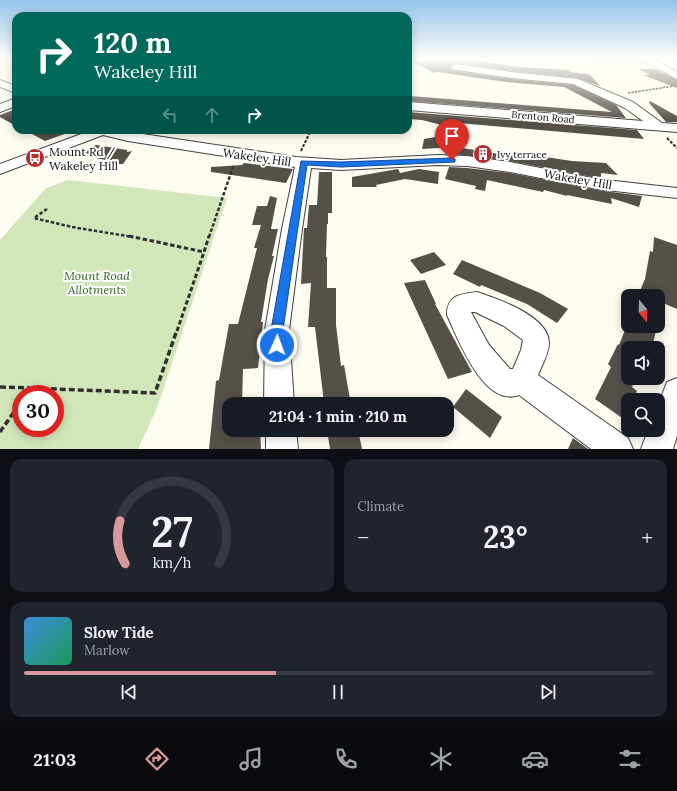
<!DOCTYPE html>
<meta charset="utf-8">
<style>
:root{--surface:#171b24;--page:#20242c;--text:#f1f3f6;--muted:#9ea1a6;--line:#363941;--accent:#d7999c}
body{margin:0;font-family:Lora,serif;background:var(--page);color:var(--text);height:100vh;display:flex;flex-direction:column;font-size:15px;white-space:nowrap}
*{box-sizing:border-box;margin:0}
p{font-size:13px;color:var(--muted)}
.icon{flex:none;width:22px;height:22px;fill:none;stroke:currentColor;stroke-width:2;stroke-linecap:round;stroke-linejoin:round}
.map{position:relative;height:449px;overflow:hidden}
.drawer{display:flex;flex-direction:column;gap:10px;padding:10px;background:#0d0f14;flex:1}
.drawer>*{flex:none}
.top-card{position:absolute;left:12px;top:12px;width:400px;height:122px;border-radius:12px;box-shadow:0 2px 10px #0003;background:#00695c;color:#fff;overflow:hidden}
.needle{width:26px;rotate:161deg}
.tools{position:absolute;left:621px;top:289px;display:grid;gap:8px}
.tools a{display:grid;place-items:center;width:44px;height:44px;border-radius:8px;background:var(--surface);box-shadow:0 2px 10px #0003;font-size:20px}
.speed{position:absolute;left:12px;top:385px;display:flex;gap:8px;font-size:20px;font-weight:700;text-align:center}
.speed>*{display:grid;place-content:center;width:52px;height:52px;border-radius:50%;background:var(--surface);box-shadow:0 2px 10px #0003;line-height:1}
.speed .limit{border:6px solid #d22;background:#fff;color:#111}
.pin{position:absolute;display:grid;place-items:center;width:34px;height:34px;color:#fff;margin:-41px -17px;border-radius:50% 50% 50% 0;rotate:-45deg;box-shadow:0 0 4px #0007}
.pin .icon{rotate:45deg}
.me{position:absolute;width:44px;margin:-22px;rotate:2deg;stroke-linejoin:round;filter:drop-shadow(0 0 3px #0008)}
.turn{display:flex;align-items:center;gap:14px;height:84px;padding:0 16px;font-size:18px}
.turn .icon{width:52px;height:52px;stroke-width:2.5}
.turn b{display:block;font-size:28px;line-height:34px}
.lanes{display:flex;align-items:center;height:38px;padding:0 16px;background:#0003;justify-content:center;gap:20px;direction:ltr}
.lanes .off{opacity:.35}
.big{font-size:30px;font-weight:700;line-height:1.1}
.drawer .tile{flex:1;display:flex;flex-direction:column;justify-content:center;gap:6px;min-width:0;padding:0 14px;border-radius:12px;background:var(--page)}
.drawer .dial{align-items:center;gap:0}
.dial svg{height:104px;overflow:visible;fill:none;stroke:var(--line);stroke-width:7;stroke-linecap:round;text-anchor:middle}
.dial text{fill:var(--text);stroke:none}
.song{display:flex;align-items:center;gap:12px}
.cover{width:48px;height:48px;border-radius:6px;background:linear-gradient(135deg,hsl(210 70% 55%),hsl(150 70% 35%))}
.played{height:4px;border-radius:2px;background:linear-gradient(90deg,var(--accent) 40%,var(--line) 40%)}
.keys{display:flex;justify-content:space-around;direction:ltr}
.heat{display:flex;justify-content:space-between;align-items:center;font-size:22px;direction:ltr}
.drawer .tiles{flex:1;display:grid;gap:10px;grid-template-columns:1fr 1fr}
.tile:last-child{grid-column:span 2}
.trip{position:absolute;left:222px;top:397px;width:232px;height:40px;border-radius:12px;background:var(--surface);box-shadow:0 2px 10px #0003;font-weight:700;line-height:40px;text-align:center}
.menu{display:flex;height:64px;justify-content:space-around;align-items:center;background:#090b0e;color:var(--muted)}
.menu .icon{width:28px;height:28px}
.menu .on{color:var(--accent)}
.menu b{font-size:18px;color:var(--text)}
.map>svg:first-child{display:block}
.farmland{fill:#f3f1d1}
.green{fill:#d1e7ba;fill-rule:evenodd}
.cemetery{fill:#d5e0c1}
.building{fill:#56504b}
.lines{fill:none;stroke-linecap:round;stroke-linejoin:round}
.minor-casing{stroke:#414141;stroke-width:2}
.path-far4{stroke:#303030;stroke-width:1.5;stroke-dasharray:2.5 1;stroke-linecap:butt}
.path-far3{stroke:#303030;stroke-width:2;stroke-dasharray:3 1.5;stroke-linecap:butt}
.path-far2{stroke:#303030;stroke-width:2.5;stroke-dasharray:3.5 2;stroke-linecap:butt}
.path-far1{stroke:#303030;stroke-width:3;stroke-dasharray:4.5 2.5;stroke-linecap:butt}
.path{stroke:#303030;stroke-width:3.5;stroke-dasharray:6 3;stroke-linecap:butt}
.minor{fill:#fff;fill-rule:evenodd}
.route{fill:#1a73e8;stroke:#114b97}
.labels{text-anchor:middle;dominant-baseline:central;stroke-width:4;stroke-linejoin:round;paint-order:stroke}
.far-street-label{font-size:10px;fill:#0e0e0e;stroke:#fff}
.far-poi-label{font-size:10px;fill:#0e0e0e;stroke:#fff;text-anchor:start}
.poi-label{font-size:12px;fill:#0e0e0e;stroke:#fff;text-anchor:start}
.street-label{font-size:12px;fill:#0e0e0e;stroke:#fff}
.park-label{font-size:12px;font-style:italic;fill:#2d6321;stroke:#fff}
</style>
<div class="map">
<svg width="677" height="449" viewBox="0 0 677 449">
<rect width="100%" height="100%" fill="#fefcf0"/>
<path class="farmland" d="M0 59H16V79L11 80 0 75Z"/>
<path class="green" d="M68 180 227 198 157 408 138 449H0V240L46 188ZM21 394H55V428H21Z"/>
<path class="cemetery" d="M506 59H641L651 65Z"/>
<path class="building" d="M408 59H466L520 67 570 70V72L587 74 590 75 600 86 578 78 511 71 456 63 450 67 452 70 511 79 573 85 616 105 626 118 408 101V96L423 97 612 112 564 87 506 82 438 72 434 73Z
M639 69H655L677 80V88L643 75H650Z
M650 101 677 116V122H666L649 103Z
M16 109V126L0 117V115Z
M408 112 637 130 644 139 447 122 449 127 422 120 408 119Z
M45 130H72L73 131 45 141 32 134Z
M452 134 456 147 512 156V152L572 161 606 163 618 175 601 173V178H597L510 161 454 154 456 147 422 149 424 139Z
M96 145 127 150V152L132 151 123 164H103L106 160 80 155Z
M244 163 293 169 286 183 211 172V167L242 165Z
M449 167 467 168 510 173 597 190 642 196 639 207 611 198 612 204 567 195V196L544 190 543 192 487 180 485 191 475 189 476 186 445 179Z
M398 169 400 173 419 169 439 172 438 184 405 179 376 185 377 187H352V177Z
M319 172H332V213H328V224H327L326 257H327V288H336V325L341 366 344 365 350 399 324 403 315 327H308L311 283 301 284 304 228H307L309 205H317Z
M270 196 277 198 271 229H278L272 256H274L268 279 261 322H263L258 368 243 369 242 404H229V430H260L261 449H209L216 381 219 380 229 324H238L257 248H254L261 225H252L257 206H267Z
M654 237 677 245V309L658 301V296H646L639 293 645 279 650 251 653 252Z
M434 252 446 265 421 274 410 260Z
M462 260 540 293 568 309 557 323 527 304 481 285 480 287 453 274Z
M425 280 436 304H435L472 372 448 379 404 283Z
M627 325 657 326 652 348H628V378H636L632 387 637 391 633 400H628V413L625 420 595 399 611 367 608 364 618 344 619 345Z
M466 389 502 417 490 438 453 407Z
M327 430H358L362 449H330Z
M573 438 588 449H568Z"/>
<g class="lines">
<defs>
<path id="minor" d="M641 59H654L677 72V79Z
M456 64 511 72 578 79 633 102 662 123 677 124V132L408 110V102L643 121 625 108 573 84 511 78 452 69 451 67Z
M0 80 16 86V93L0 87Z
M16 98V106L0 112V104Z
M92 130H116L296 157 341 160 438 155 467 156 510 162 597 179 677 188V198L597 189 510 172 467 166 438 165 341 170 311 168 302 229 289 330 294 404H264L265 330 282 229 295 167 128 141 103 135 0 174V164Z
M477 292C498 299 549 316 549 343 549 353 542 365 538 375L628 438 633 449H591L519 395C484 408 458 339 447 315 447 295 460 294 477 292ZM471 312H475L504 326 523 340 521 350 513 369H510L489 345Z
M677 378V436L673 449H641L648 430H658V405L667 382Z
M266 430H296L298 449H266Z"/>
</defs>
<use href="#minor" class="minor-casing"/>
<path class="path-far4" d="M628 93 674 86"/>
<path class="path-far3" d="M667 138 677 148
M301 151 311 130"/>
<path class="path-far2" d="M47 209 34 218 72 227 133 237
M209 237 234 164"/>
<path class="path-far1" d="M129 236 204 252 209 236
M177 331 204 252"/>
<path class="path" d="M0 387 30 388
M27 394 31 388 155 393 177 330
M0 432 21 402"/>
<use href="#minor" class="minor"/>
</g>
<linearGradient id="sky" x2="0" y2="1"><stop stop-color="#94c4ed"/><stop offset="0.48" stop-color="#fffef8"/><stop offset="1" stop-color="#fffef8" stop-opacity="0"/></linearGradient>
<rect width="677" height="122" fill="url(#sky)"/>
<path class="route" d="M452 158 455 159V162L341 167 307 165 283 330V345L282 349 277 350 273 349 271 345V330L301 161 341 162Z"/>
<defs>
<symbol id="building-disc" viewBox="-11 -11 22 22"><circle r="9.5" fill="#b82c2e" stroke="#fff"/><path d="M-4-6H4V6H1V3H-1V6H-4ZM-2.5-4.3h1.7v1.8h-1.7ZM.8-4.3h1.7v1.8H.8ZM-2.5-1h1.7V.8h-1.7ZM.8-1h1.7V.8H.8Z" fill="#fff"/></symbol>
<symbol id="bus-disc" viewBox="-11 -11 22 22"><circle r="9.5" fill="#b82c2e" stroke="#fff"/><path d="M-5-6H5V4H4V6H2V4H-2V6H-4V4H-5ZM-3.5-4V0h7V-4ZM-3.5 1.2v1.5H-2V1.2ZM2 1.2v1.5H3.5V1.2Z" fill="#fff"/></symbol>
</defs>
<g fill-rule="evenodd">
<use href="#building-disc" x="472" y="143" width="22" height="22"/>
<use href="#bus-disc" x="24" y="147" width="22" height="22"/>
</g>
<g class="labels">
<g class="far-street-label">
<text transform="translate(543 117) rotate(5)">Brenton Road</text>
</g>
<g class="far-poi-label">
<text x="497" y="154">Ivy terrace</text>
</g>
<g class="poi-label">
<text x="49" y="151">Mount Rd /<tspan x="49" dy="14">Wakeley Hill</tspan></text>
</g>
<g class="street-label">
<text transform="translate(257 157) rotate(8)">Wakeley Hill</text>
<text transform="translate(578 179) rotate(10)">Wakeley Hill</text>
</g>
<g class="park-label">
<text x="97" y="275">Mount Road<tspan x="97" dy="14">Allotments</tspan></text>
</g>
</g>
</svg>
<div class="tools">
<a><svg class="needle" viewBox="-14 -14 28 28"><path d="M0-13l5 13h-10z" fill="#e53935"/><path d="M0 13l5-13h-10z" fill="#9ea1a6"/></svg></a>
<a><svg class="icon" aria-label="sound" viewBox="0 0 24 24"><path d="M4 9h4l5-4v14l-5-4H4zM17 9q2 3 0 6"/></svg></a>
<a><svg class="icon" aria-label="search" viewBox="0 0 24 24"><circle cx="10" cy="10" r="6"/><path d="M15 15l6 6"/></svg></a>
</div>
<div class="speed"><div class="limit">30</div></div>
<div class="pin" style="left:452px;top:160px;background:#d93025"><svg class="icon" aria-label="arrive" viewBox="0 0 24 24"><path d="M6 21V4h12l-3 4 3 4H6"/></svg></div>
<svg class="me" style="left:277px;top:345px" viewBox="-20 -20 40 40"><circle r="17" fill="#1a73e8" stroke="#fff" stroke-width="3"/><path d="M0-11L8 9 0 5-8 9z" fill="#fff"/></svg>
<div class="trip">21:04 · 1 min · 210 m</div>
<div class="top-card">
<div class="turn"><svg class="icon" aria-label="right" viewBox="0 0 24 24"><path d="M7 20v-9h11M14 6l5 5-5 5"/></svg><div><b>120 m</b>Wakeley Hill</div></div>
<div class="lanes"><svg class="icon off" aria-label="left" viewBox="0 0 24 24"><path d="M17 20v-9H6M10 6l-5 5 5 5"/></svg><svg class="icon off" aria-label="ahead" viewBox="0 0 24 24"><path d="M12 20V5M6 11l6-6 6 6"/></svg><svg class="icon" aria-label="right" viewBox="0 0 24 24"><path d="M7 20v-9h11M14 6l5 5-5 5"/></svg></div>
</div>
</div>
<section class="drawer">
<div class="tiles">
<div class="tile dial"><svg viewBox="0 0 100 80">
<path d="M14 69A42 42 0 1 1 86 69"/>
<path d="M14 69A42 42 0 0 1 10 36" stroke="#d7999c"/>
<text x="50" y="56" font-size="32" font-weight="700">27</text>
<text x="50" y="72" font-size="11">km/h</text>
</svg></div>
<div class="tile"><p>Climate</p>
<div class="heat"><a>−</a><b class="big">23°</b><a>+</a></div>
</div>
<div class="tile">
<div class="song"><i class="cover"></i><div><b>Slow Tide</b><p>Marlow</p></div></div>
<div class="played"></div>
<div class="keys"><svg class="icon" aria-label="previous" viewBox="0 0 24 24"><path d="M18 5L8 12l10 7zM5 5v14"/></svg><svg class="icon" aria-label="pause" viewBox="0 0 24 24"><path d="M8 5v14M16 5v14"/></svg><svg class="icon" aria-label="next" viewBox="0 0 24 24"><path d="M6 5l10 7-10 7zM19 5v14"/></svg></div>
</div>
</div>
</section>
<nav class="menu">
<b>21:03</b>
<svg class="icon on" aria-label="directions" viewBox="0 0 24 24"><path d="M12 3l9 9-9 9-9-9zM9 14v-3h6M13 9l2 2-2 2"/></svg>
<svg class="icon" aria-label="music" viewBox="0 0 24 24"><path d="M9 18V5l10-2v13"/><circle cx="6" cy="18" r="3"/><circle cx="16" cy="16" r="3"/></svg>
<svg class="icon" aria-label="phone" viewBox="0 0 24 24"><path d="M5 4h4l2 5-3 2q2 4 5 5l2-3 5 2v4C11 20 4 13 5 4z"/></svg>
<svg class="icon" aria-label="climate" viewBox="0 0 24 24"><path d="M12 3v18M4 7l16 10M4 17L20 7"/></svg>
<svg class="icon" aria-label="car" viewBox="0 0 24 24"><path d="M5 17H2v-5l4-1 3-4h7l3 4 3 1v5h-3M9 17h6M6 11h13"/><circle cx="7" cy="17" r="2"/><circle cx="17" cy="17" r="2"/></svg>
<svg class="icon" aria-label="filters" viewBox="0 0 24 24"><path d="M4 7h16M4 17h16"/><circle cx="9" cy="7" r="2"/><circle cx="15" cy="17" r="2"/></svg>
</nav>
